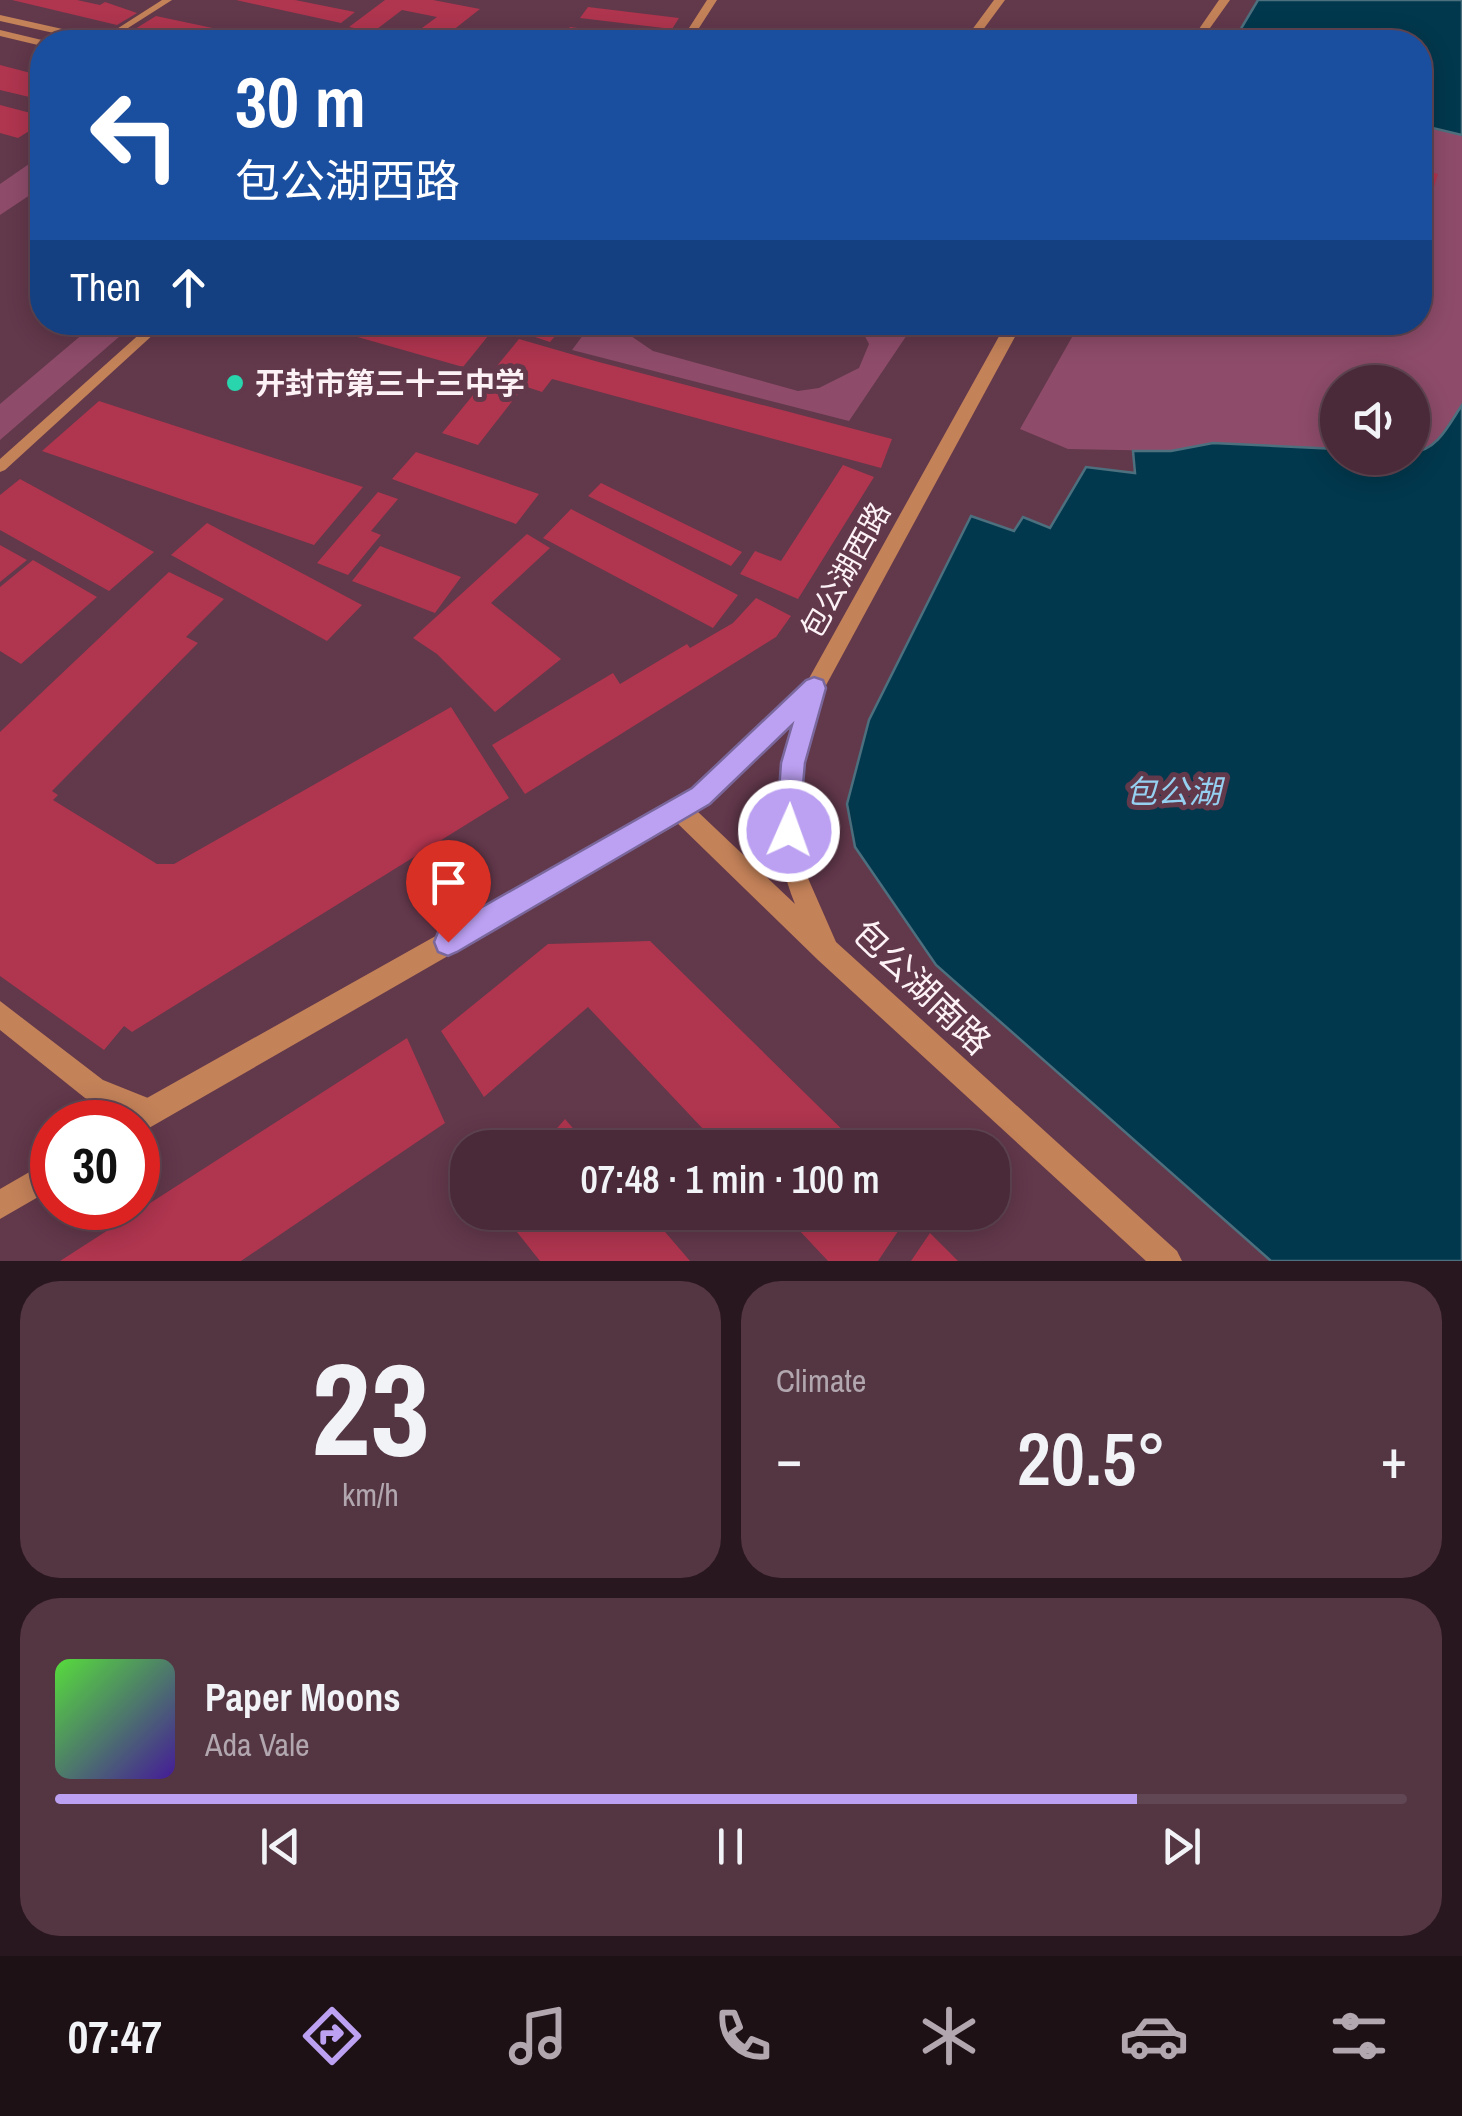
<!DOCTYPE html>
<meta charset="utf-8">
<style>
:root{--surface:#4a2a38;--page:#543643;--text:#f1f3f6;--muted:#b2a7ae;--line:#614653;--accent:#bca0f2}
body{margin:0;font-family:"Archivo Narrow","Noto Sans SC",sans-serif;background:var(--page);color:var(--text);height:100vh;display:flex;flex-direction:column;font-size:38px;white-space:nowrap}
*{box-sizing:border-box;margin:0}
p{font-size:32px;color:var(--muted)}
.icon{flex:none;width:55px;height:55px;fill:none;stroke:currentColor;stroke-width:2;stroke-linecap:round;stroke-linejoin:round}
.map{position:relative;height:1261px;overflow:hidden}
.details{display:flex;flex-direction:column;gap:20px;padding:20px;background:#29171f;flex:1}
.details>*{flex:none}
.hud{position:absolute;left:30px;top:30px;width:1402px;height:305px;border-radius:40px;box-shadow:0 5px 25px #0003,0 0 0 2px var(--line);background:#1a4fa0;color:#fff;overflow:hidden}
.tools{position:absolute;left:1320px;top:365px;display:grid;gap:20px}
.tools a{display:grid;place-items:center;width:110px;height:110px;border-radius:50%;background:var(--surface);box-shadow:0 5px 25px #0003,0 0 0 2px var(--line);font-size:50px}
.speed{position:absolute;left:30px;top:1100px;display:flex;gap:20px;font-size:50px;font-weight:700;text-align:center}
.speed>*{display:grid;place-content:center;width:130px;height:130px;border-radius:50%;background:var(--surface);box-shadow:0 5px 25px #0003,0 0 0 2px var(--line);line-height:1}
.speed .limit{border:15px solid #d22;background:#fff;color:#111}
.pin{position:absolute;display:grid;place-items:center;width:85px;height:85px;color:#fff;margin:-102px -42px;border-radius:50% 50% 50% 0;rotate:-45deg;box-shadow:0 0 10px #0007}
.pin .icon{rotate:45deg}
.me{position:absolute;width:110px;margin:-55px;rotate:2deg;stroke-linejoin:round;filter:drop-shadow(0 0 8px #0008)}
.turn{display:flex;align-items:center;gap:35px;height:210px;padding:0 40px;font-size:45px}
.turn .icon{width:130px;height:130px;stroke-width:2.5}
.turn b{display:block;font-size:70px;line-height:85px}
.then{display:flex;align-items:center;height:95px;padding:0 40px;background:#0003;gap:20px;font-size:38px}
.big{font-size:75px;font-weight:600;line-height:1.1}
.details .widget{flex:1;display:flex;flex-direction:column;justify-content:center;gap:15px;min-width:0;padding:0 35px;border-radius:40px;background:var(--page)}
.details .dial{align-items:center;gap:0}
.dial b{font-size:130px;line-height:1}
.song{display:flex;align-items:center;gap:30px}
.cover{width:120px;height:120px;border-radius:15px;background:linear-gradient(135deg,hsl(110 70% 55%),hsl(260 70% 35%))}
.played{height:10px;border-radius:5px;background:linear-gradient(90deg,var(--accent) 80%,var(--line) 80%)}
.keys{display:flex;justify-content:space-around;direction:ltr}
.heat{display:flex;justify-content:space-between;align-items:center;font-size:55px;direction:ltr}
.details .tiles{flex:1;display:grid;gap:20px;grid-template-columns:1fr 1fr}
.widget:last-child{grid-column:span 2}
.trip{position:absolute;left:450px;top:1130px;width:560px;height:100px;border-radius:40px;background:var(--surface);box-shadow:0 5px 25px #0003,0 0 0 2px var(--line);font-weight:600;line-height:100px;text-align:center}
.dock{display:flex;height:160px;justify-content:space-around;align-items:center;background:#1e1116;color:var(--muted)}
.dock .icon{width:70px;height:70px}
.dock .active{color:var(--accent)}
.dock b{font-size:45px;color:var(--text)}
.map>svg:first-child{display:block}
.green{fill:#8e4c6a}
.water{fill:#02384d;stroke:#4d707f;stroke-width:2.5}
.building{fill:#b0354f}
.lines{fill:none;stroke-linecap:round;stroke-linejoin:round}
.service{fill:#c48259;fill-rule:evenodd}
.minor{fill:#c48259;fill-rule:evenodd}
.tertiary{fill:#c48259;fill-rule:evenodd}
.route{fill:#bca0f2;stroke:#7a689d;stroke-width:2.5}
.poi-dot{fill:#28d5ad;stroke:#62384b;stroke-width:4}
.labels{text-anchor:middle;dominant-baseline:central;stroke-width:10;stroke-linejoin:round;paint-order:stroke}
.poi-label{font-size:30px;font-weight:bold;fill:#fcf1f5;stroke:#62384b;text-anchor:start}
.street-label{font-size:30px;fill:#fcf1f5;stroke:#62384b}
.water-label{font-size:32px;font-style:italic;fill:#95d0f0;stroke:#62384b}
.near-street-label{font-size:35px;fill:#fcf1f5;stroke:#62384b}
</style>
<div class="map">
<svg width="1462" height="1261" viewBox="0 0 1462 1261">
<rect width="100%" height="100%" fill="#62384b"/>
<path class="green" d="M1420 125 1462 135V405L1436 442 1425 451 1413 452 1412 382H1338L1337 449 1213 443 1171 451 1068 449 1020 429 1080 323 1420 322Z
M42 155V187L0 215V184Z
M97 322 135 323 0 440V404Z
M592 323H627L631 336 653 351 798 391 819 388 859 368 869 344 858 323H915L849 421 572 350Z"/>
<path class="water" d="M1258 0H1462V135L1420 125V42H1233Z
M1462 405V1261H1271L936 965 855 847 847 804 869 720 971 516 1014 531 1023 517 1050 528 1086 467 1135 473 1133 451H1171L1213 443 1337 449 1338 458H1412L1413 452C1438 450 1449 424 1462 405Z"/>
<path class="building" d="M12 0H77L100 5 105 2 137 13 117 25Z
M236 0H295L355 12 341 23Z
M385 0H433L480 9 438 42H403L437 17 402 10 373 32 349 27Z
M588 7 679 18 672 29 580 18Z
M156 16 273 41 272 42H197L135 29Z
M570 27 665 39 663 42H590L561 39Z
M0 65 42 76V100L0 90Z
M0 105 42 116V123L18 138 0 133Z
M1420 169 1438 174 1426 212 1420 210Z
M440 322 488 336 463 367 312 324Z
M529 322H567L550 342 520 332Z
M519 339 595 361 892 439 881 468 552 379 542 392 524 386 478 445 442 433Z
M99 401 363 487 314 545 42 451Z
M416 452 539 494 516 524 392 479Z
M843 465 874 477 798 599 740 574 755 551 781 561Z
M20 479 154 552 109 591 0 530V495Z
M601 483 742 552 731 566 588 496Z
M378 492 398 499 371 531 381 535 348 575 317 563Z
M571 509 738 595 713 628 543 538Z
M207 523 362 605 327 641 171 555Z
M527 534 550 548 491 603 561 659 495 712 437 654 413 638Z
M0 545 27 560 0 582Z
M380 546 461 577 435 613 352 581Z
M33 560 97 597 21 664 0 651V587Z
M169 572 224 599 186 637 198 643 52 791 58 795 53 800 157 864H174L451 707 509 798 132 1032 124 1026 104 1050 0 976V732Z
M756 598 791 616 776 637 525 794 492 745 613 673 620 684 687 644 690 648 733 623Z
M650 941 861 1148H721L588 1007 484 1097 441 1031 548 944Z
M407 1038 445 1123 241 1261H60Z
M565 1119 590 1148H540Z
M501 1212H648L690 1261H540Z
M782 1212H911L878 1261H828Z
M930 1233 958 1261H911Z"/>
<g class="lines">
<path class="service" d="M162 0H172L106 42 98 41Z
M153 322H167L5 470 0 472V459Z"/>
<path class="minor" d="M707 0H717L690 42H680Z
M994 0H1005L974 42H963Z
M1219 0H1230L1200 42H1190Z
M1007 322H1023L824 689 804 763 800 831 807 876 836 942 1177 1251 1182 1261H1146L818 960 672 818 669 810 672 802 693 789 807 682ZM795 720C777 781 770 844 795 904L697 811Z
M0 1001 103 1080 158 1102 161 1112 158 1122 148 1125 85 1098 0 1030Z"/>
<path class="tertiary" d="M0 15 107 39 113 42H94L0 21Z
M0 30 46 41 47 42H42V46L0 36Z
M680 799 688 802 691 810 688 818 142 1132 138 1133V1122H119L122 1112Z
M52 1159V1189L0 1219V1189Z"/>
</g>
<path class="route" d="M814 677 823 680 826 688 805 763 798 840 789 844 780 840 776 831 781 763 792 725 710 804 457 952 448 956 438 952 434 942 438 932 692 788 806 680Z"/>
<circle class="poi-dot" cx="235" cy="383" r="10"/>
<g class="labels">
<g class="poi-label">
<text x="255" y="383">开封市第三十三中学</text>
</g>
<g class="street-label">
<text transform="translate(845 570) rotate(-61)">包公湖西路</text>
</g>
<g class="water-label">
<text x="1173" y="791">包公湖</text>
</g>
<g class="near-street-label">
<text transform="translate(922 987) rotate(44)">包公湖南路</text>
</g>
</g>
</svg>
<div class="tools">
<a><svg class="icon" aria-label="sound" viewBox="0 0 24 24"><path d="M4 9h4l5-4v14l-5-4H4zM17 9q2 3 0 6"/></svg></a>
</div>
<div class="speed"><div class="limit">30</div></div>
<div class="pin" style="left:448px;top:942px;background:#d93025"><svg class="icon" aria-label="arrive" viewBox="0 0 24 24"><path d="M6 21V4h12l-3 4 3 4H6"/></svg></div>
<svg class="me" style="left:789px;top:831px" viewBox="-20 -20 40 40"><circle r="17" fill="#bca0f2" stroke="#fff" stroke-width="3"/><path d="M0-11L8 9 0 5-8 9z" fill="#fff"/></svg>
<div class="trip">07:48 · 1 min · 100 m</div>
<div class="hud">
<div class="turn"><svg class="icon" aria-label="left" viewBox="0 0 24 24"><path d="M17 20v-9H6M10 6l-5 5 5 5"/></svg><div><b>30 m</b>包公湖西路</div></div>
<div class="then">Then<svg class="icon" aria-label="ahead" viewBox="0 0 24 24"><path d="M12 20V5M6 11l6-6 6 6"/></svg></div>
</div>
</div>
<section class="details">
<div class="tiles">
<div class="widget dial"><b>23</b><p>km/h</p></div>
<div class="widget"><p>Climate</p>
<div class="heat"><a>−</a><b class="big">20.5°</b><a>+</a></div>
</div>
<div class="widget">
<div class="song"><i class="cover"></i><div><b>Paper Moons</b><p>Ada Vale</p></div></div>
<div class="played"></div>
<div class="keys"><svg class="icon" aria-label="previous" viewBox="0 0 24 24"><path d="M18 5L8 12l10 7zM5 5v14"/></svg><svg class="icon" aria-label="pause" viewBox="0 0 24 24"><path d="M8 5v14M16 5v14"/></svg><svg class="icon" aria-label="next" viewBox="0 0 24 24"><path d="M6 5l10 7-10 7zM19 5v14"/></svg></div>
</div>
</div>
</section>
<nav class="dock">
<b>07:47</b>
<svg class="icon active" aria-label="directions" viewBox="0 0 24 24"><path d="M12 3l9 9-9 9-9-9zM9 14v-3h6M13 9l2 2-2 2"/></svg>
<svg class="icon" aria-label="music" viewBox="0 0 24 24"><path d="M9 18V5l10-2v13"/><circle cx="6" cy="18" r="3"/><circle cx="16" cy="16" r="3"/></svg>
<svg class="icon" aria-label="phone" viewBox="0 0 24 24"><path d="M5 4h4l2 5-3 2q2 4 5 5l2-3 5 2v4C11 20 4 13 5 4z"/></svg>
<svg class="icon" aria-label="climate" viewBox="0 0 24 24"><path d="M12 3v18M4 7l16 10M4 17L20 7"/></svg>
<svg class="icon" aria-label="car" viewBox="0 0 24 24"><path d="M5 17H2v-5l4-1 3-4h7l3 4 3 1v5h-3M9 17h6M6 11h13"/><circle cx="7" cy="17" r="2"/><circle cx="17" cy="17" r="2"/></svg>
<svg class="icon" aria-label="filters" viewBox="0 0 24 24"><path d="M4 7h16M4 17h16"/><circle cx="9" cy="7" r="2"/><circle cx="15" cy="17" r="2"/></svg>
</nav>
